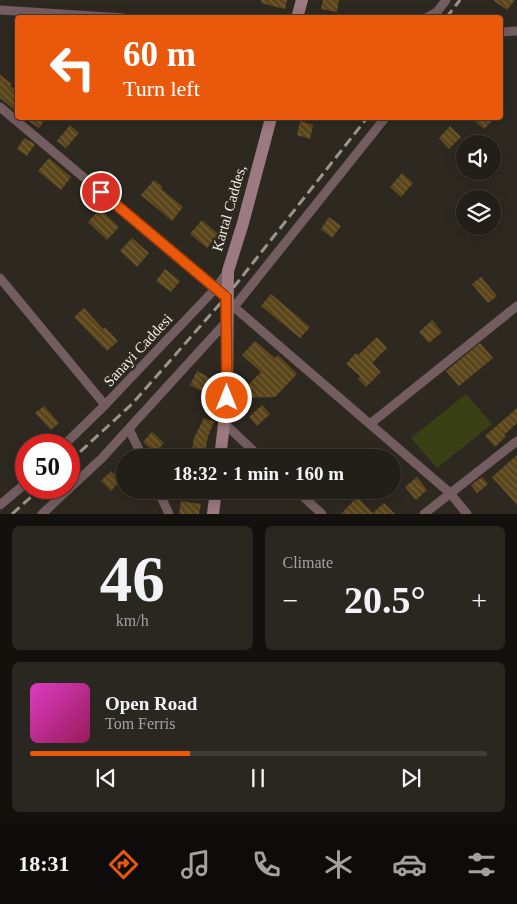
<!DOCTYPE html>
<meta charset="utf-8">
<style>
:root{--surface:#221f18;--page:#2a2721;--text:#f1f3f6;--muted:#a2a2a2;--line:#3f3d37;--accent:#ea580c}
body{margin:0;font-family:Georgia,serif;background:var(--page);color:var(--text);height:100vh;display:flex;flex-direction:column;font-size:19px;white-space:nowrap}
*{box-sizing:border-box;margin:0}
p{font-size:16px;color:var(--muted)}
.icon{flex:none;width:28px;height:28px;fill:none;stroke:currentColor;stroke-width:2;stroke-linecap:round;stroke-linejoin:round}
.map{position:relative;height:514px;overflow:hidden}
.drawer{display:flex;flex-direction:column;gap:12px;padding:12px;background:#13110d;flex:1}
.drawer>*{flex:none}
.banner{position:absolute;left:15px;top:15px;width:488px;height:105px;border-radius:5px;box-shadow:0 2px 12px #0003,0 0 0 1px var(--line);background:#ea580c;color:#fff;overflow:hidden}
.tools{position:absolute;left:456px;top:135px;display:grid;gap:10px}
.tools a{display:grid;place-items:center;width:45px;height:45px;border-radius:50%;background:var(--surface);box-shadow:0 2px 12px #0003,0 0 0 1px var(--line);font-size:25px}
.speed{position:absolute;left:15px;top:434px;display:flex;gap:10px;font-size:25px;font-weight:700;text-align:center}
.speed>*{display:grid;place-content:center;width:65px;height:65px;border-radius:50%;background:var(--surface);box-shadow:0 2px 12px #0003,0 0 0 1px var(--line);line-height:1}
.speed .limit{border:8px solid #d22;background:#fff;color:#111}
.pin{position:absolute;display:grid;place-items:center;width:42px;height:42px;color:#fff;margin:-21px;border:2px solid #fff;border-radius:50%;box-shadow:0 1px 5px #0007}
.me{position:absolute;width:55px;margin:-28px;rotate:0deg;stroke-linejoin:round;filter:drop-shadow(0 0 4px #0008)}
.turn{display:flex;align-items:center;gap:18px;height:105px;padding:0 25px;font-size:22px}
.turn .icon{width:65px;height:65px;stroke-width:2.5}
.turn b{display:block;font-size:35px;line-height:42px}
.big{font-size:38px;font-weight:700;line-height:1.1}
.drawer .card{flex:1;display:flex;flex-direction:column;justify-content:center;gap:8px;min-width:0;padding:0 18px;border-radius:8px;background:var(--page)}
.drawer .dial{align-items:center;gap:0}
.dial b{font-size:65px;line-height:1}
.song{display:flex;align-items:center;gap:15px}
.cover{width:60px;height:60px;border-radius:8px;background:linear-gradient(135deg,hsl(310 70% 55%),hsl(330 70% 35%))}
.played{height:5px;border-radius:2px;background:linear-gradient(90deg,var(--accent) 35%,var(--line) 35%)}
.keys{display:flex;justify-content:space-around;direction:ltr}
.heat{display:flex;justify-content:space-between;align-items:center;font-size:28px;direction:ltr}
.drawer .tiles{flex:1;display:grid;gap:12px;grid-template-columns:1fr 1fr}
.card:last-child{grid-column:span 2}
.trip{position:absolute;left:116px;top:449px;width:285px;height:50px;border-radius:25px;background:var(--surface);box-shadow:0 2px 12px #0003,0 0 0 1px var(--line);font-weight:700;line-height:50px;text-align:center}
.menu{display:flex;height:80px;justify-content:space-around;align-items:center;background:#0e0c0a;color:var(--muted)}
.menu .icon{width:35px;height:35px}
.menu .active{color:var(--accent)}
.menu b{font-size:22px;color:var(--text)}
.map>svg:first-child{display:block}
.pitch{fill:#394015}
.building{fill:url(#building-back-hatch)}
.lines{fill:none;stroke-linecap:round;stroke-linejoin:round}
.street{stroke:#735d61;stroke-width:9}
.secondary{stroke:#9d7981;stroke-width:12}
.rail{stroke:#99958d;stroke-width:3;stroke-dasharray:10 5;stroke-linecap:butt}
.route-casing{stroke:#983908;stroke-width:12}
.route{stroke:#ea580c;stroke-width:9}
.labels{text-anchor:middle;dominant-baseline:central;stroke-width:5;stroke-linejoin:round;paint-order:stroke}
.street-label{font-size:15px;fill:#f3f0ea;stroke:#2e2920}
</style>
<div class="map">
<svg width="517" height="514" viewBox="0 0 517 514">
<defs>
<pattern id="building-back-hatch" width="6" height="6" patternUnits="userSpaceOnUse" patternTransform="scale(1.25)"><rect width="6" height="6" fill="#5b451a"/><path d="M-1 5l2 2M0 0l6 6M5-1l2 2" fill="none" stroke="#73603b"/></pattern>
</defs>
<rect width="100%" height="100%" fill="#2e2920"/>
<path class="pitch" d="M466 394 492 424 437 468 411 438Z"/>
<path class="building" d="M261 0H287L285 9 261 3Z
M323 0H339L337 12 321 9Z
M493 0H515L507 10Z
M0 75 12 84 10 86 18 92V113L0 98Z
M24 118H46L39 128Z
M471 118H495L484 129Z
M300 121 313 125 310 139 297 135Z
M70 125 79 133 66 148 57 141Z
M450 126 461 137 449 149 439 138Z
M24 138 35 144 27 156 17 149Z
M49 158 71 177 61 190 38 171Z
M402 173 413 183 401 197 390 187Z
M154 180 163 187 161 189 183 207 172 221 141 195Z
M100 209 119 227 107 240 88 222Z
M329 217 341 226 332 238 321 229Z
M202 220 218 234 207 248 190 234Z
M132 238 149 253 137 267 120 251Z
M165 269 180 281 171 292 156 281Z
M481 277 497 296 488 303 472 284Z
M271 294 310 327 300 338 261 306Z
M84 308 103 329 105 327 118 341 107 351 74 317Z
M432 320 442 332 429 343 419 332Z
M377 337 387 348 372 363 381 372 366 387 358 379 360 376 346 364 356 353 358 355Z
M255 341 275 358 278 355 297 374 275 397 241 398 240 385 249 384 261 372 242 355Z
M480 343 493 358 459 386 446 371Z
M197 371 216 381 209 395 190 385Z
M262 405 270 414 257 426 249 417Z
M44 406 59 423 51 430 35 413Z
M517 408V423L504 435 506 436 495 447 485 436Z
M204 418 214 422 208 436 204 458 191 456 194 438Z
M152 432 164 443 155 453 143 442Z
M517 455V505L492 477Z
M111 471 120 481 111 491 101 481Z
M417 477 427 490 416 500 405 487Z
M482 477 488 484 477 493 471 485Z
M357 497 373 513 384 503 395 514H341Z
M181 501 201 504 199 514H179Z"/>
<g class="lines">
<path class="street" d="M0 10 124 18
M426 18 437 12 446 0
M500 32 517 31
M0 107 226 297 234 307 450 493 467 514
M0 278 105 405
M234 307 385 118
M224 423 261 458
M370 424 517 306
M129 429 143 458
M64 445 105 405 216 288 228 271
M158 490 169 514
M296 490 322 514
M0 505 26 483
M42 514 102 458 227 321
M424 514 517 441"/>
<path class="secondary" d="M297 18 302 0
M220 458 227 398 228 271 243 223 271 118
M213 514 216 490"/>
<path class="rail" d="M446 18 460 0
M69 462 132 404 226 297 367 118
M12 514 41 488"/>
</g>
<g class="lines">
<defs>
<path id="route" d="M101 192 226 297 227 398"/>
</defs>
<use href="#route" class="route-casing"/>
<use href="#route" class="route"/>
</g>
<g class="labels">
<g class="street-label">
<text transform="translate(229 208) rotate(-74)">Kartal Caddes,</text>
<text transform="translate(138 350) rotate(-47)">Sanayi Caddesi</text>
</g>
</g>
</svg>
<div class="tools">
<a><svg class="icon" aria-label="sound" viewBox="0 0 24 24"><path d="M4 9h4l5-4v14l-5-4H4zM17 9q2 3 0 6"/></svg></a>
<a><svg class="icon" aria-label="layers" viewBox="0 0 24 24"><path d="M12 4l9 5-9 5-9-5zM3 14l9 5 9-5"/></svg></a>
</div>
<div class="speed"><div class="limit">50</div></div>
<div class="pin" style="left:101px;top:192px;background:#d93025"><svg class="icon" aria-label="arrive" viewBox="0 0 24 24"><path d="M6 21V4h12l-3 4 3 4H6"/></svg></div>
<svg class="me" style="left:227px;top:398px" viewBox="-20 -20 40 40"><circle r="17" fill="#ea580c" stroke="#fff" stroke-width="3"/><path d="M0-11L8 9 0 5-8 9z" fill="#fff"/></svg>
<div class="trip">18:32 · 1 min · 160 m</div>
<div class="banner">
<div class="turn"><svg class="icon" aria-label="left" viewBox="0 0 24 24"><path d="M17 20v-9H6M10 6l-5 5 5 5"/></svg><div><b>60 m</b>Turn left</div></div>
</div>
</div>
<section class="drawer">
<div class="tiles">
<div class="card dial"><b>46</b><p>km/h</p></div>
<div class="card"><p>Climate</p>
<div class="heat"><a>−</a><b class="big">20.5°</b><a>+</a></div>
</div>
<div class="card">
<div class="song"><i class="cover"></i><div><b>Open Road</b><p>Tom Ferris</p></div></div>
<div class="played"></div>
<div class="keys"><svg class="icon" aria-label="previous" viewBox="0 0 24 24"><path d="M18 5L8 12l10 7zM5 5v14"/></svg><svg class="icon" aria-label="pause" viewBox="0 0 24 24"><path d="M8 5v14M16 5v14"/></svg><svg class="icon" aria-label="next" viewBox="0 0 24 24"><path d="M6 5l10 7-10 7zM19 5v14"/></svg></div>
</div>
</div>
</section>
<nav class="menu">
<b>18:31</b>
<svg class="icon active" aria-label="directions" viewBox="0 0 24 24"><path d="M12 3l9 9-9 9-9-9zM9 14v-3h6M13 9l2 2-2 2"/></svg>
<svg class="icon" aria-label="music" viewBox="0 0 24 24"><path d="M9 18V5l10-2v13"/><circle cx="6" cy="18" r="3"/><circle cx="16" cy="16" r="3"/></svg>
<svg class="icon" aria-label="phone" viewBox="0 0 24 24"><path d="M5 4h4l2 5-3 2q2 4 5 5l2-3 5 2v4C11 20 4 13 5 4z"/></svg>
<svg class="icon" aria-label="climate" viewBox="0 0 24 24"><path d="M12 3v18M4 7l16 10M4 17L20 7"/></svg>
<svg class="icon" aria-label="car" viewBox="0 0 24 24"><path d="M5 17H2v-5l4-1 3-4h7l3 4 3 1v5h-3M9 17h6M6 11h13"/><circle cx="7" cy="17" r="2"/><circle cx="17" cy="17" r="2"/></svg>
<svg class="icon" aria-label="filters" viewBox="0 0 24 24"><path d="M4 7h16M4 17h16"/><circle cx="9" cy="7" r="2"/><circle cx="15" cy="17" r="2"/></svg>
</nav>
